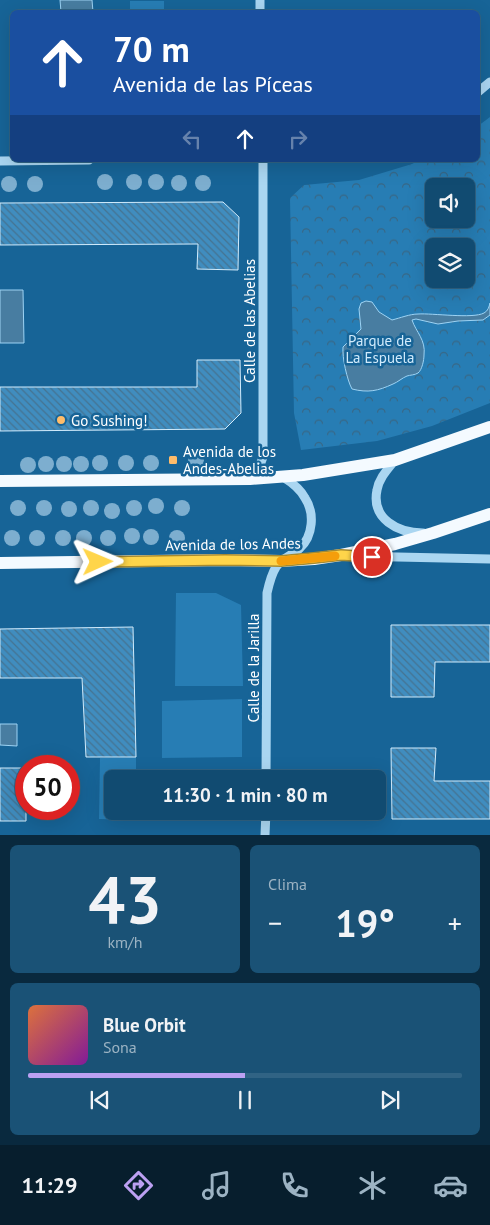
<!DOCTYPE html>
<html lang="es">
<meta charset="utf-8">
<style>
:root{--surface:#114b71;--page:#1a5276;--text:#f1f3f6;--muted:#9cb3c3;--line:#306384;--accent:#bca0f2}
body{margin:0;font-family:"PT Sans",sans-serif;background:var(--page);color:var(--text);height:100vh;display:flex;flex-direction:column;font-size:19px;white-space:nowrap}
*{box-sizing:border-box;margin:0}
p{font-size:16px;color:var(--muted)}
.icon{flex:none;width:28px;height:28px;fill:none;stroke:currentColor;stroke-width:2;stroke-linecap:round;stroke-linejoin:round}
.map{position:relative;height:835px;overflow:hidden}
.drawer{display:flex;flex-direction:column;gap:10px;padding:10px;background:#09293e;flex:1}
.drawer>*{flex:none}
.guide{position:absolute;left:10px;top:10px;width:470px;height:152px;border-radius:8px;box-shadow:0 5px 20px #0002,0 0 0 1px var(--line);background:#1a4fa0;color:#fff;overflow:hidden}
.controls{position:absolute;left:425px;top:178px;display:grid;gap:10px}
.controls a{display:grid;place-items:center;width:50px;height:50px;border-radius:8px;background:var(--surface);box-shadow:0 5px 20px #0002,0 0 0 1px var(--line);font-size:25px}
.speed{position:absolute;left:15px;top:755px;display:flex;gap:10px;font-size:25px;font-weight:700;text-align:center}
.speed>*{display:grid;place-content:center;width:65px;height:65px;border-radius:50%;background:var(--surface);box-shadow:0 5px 20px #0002,0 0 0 1px var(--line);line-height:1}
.speed .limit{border:8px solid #d22;background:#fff;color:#111}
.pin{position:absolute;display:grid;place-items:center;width:42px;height:42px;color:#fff;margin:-21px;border:2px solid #fff;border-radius:50%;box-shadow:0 1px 5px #0007}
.me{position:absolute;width:55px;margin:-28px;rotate:89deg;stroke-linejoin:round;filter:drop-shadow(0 0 4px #0008)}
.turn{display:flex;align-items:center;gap:18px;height:105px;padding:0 20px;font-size:22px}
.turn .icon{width:65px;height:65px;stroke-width:2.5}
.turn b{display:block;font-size:35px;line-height:42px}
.lanes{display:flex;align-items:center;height:48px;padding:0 20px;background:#0003;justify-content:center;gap:25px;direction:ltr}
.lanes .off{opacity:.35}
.big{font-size:38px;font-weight:700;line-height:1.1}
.drawer .widget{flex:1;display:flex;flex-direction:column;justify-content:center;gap:8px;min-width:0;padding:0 18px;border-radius:8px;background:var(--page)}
.drawer .dial{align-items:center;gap:0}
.dial b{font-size:65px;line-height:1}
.song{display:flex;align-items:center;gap:15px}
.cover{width:60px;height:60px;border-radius:8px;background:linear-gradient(135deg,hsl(20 70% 55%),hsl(290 70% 35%))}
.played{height:5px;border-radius:2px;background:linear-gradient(90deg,var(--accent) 50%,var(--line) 50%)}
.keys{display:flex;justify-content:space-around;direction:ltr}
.heat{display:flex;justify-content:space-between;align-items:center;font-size:28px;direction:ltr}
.drawer .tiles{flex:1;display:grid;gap:10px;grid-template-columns:1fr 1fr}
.widget:last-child{grid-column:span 2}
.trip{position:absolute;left:104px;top:770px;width:282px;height:50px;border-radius:8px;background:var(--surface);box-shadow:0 5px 20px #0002,0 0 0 1px var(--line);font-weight:700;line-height:50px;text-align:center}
.tabs{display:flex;height:80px;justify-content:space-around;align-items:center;background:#071e2d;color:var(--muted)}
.tabs .icon{width:35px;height:35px}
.tabs .current{color:var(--accent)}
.tabs b{font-size:22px;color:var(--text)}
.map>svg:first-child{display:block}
.park{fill:url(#park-crowns);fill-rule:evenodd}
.garden{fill:#277db4}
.water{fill:#487da1;stroke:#9dd3f4}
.building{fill:url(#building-back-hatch);stroke:#d1ebfc}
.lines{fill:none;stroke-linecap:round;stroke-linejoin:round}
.minor{stroke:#aad6f1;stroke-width:9}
.major{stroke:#f4faff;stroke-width:12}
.tree{fill:#7daecf}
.route-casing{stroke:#a68a30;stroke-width:12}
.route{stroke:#ffd54a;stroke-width:9}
.slow{stroke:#f59e0b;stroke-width:9}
.poi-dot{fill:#ffbc6a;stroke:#176497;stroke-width:2}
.labels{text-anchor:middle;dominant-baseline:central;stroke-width:5;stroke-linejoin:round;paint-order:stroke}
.street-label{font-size:15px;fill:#fff;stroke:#176497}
.park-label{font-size:15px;fill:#d1ebfc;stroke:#176497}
.poi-label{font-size:15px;fill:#fff;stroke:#176497;text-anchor:start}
</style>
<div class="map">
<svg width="490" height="835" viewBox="0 0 490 835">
<defs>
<pattern id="park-crowns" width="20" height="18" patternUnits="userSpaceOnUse" patternTransform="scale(1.25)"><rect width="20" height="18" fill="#277db4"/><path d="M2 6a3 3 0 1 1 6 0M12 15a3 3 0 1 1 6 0" fill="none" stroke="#386785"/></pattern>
<pattern id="building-back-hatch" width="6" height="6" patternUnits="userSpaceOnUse" patternTransform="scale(1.25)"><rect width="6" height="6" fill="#408dbf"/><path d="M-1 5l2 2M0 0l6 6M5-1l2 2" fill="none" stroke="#457391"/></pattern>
</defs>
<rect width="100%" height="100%" fill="#176497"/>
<path class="park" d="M490 117V403L432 426 377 441 301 450 294 413 290 198 304 185 359 180 412 164 420 160H478V126ZM434 186H466V219H434ZM434 246H466V279H434Z"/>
<path class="garden" d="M130 1H164V12H130Z
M176 593H216L241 605 243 686H175Z
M242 699V757L162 758V701Z
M136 757V779H112V811H136V820L99 819 100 758Z
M198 773 242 774V779H191V778Z
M191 811H238L230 821 191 819Z"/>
<path class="water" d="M60 0H92L93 12H61Z
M0 290H23L24 343H0Z
M366 301 372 302 379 312 392 320C400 318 410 314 418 314 432 313 473 319 484 313 488 311 489 307 490 303V315L483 320 458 321 438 324 416 319 412 320C416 332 426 340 424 355 424 360 422 370 418 373 415 375 410 375 407 376 402 378 398 382 393 384 378 391 368 393 352 389 347 380 342 357 343 347L361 329 359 309 361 303Z
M0 724H17V746L0 745Z"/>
<path class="building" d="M223 202 239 217 238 270 197 269 198 244 0 245V203Z
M197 360H240L241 413 225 429 0 431V387H197Z
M391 625H490V662H435L434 697H391Z
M133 627 136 757H86L82 678H0V629Z
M391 748H436L434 781H490V819H392Z
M0 768H26V821H0Z"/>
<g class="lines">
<path class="minor" d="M260 0V12
M478 92 490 82
M0 161 89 160
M395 460C388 469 379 478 377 490 371 519 398 533 423 533
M250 479 259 468 263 457V160
M351 556 490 559
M266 779 267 593C269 584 271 575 276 567 282 558 293 555 300 548 313 536 315 513 305 498 300 488 291 482 283 477
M265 835 266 811"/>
<path class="major" d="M0 481 250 479 303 475 395 460 490 427
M0 563 225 560 281 561 314 559 341 555 395 544 433 533 490 514"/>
</g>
<g class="tree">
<circle cx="105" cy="182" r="8"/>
<circle cx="134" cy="182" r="8"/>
<circle cx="156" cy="182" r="8"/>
<circle cx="179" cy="183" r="8"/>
<circle cx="203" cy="183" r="8"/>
<circle cx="9" cy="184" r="8"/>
<circle cx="35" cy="184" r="8"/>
<circle cx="196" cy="461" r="8"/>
<circle cx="100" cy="463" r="8"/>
<circle cx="126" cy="463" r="8"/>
<circle cx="151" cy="463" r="8"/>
<circle cx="46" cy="464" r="8"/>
<circle cx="64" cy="464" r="8"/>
<circle cx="81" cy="464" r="8"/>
<circle cx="28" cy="465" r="8"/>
<circle cx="156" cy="506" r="8"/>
<circle cx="18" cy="508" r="8"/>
<circle cx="44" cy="508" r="8"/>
<circle cx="91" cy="508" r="8"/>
<circle cx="134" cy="508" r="8"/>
<circle cx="182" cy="508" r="8"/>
<circle cx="69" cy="509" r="8"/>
<circle cx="112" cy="511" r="8"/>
<circle cx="132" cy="536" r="8"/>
<circle cx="151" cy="537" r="8"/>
<circle cx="12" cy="538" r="8"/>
<circle cx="37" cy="538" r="8"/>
<circle cx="63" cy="538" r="8"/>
<circle cx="84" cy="538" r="8"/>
<circle cx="108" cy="538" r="8"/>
<circle cx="177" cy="538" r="8"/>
</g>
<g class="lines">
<defs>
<path id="route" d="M98 562 225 560 281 561 314 558 341 555 372 557"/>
</defs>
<use href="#route" class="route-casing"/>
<use href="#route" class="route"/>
<path class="slow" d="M281 561 335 556"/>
</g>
<g class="poi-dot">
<circle cx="61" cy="420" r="5"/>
<rect x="168" y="455" width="10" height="10" rx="2.5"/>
</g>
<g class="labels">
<g class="street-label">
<text transform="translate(249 321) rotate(-90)">Calle de las Abelias</text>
<text transform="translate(233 544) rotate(-1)">Avenida de los Andes</text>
<text transform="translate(253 668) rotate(-90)">Calle de la Jarilla</text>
</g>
<g class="park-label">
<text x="380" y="340">Parque de<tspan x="380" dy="17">La Espuela</tspan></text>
</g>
<g class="poi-label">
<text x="71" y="420">Go Sushing!</text>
<text x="183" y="451">Avenida de los<tspan x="183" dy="17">Andes-Abelias</tspan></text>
</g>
</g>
</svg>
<div class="controls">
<a><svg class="icon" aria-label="sound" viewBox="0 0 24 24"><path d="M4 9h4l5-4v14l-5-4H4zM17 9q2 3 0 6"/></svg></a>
<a><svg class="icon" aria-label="layers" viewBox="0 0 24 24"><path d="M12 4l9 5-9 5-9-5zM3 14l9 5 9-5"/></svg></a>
</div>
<div class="speed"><div class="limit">50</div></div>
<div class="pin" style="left:372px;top:557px;background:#d93025"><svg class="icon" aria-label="arrive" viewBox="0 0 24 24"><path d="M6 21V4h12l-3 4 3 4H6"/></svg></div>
<svg class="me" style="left:98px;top:562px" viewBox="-20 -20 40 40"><path d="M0-17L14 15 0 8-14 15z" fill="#ffd54a" stroke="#fff" stroke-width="4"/></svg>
<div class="trip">11:30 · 1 min · 80 m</div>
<div class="guide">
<div class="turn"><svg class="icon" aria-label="ahead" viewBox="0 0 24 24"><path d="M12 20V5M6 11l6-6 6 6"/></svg><div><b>70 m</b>Avenida de las Píceas</div></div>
<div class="lanes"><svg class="icon off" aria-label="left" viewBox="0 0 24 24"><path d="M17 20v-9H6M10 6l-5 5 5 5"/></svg><svg class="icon" aria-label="ahead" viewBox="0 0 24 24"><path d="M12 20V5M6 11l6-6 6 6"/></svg><svg class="icon off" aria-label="right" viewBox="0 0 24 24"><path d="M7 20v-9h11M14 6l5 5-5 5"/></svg></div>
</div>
</div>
<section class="drawer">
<div class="tiles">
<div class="widget dial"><b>43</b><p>km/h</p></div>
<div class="widget"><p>Clima</p>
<div class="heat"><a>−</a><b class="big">19°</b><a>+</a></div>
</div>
<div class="widget">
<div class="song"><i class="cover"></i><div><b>Blue Orbit</b><p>Sona</p></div></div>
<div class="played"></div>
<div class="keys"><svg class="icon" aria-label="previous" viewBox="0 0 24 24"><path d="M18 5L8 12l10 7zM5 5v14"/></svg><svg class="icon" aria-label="pause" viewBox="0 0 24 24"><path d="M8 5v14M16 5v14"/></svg><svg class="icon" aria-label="next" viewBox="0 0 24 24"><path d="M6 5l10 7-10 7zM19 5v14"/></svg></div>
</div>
</div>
</section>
<nav class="tabs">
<b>11:29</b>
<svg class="icon current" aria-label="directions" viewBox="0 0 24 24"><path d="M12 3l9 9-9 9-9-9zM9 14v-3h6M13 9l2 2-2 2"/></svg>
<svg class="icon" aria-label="music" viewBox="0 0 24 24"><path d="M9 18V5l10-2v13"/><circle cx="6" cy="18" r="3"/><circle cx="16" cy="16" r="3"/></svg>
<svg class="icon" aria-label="phone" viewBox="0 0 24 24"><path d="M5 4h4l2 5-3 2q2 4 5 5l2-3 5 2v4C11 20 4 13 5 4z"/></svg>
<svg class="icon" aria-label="climate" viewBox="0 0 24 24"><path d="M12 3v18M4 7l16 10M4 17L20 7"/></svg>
<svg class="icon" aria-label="car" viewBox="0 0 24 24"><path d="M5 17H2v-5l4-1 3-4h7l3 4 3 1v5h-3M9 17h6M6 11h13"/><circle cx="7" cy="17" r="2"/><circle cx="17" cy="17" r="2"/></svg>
</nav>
